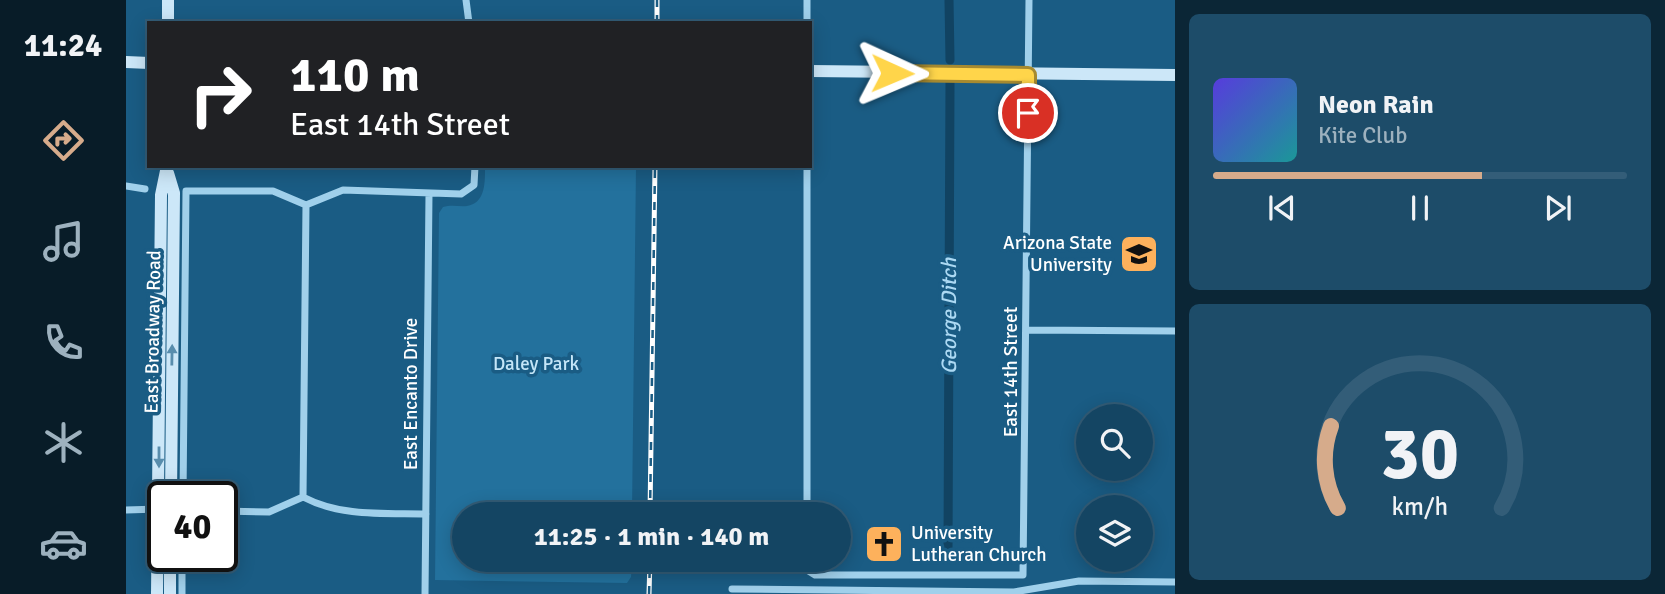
<!DOCTYPE html>
<meta charset="utf-8">
<style>
:root{--surface:#144563;--page:#1d4c69;--text:#f1f3f6;--muted:#9db1be;--line:#335d78;--accent:#d6ab8b}
body{margin:0;font-family:Signika,sans-serif;background:var(--page);color:var(--text);height:100vh;display:flex;flex-direction:column;font-size:26px;white-space:nowrap}
*{box-sizing:border-box;margin:0}
p{font-size:23px;color:var(--muted)}
.icon{flex:none;width:38px;height:38px;fill:none;stroke:currentColor;stroke-width:2;stroke-linecap:round;stroke-linejoin:round}
.map{position:relative;flex:1;overflow:hidden}
.details{display:flex;flex-direction:column;gap:14px;padding:14px;background:#0b2636;width:490px}
.details>*{flex:none}
.top-card{position:absolute;left:21px;top:21px;width:665px;height:147px;border-radius:0px;box-shadow:0 4px 18px #0003,0 0 0 2px var(--line);background:#202124;color:#fff;overflow:hidden}
.fabs{position:absolute;left:950px;top:404px;display:grid;gap:14px}
.fabs a{display:grid;place-items:center;width:77px;height:77px;border-radius:50%;background:var(--surface);box-shadow:0 4px 18px #0003,0 0 0 2px var(--line);font-size:35px}
.speed{position:absolute;left:21px;top:481px;display:flex;gap:14px;font-size:35px;font-weight:700;text-align:center}
.speed>*{display:grid;place-content:center;width:91px;height:91px;border-radius:50%;background:var(--surface);box-shadow:0 4px 18px #0003,0 0 0 2px var(--line);line-height:1}
.speed .limit{border:4px solid #111;border-radius:10px;background:#fff;color:#111}
.pin{position:absolute;display:grid;place-items:center;width:60px;height:60px;color:#fff;margin:-30px;border:4px solid #fff;border-radius:50%;box-shadow:0 2px 7px #0007}
.me{position:absolute;width:77px;margin:-38px;rotate:91deg;stroke-linejoin:round;filter:drop-shadow(0 0 5px #0008)}
.turn{display:flex;align-items:center;gap:24px;height:147px;padding:0 28px;font-size:32px}
.turn .icon{width:91px;height:91px;stroke-width:2.5}
.turn b{display:block;font-size:49px;line-height:60px}
.details .card{flex:1;display:flex;flex-direction:column;justify-content:center;gap:10px;min-width:0;padding:0 24px;border-radius:10px;background:var(--page)}
.details .dial{align-items:center;gap:0}
.dial svg{height:182px;overflow:visible;fill:none;stroke:var(--line);stroke-width:7;stroke-linecap:round;text-anchor:middle}
.dial text{fill:var(--text);stroke:none}
.song{display:flex;align-items:center;gap:21px}
.cover{width:84px;height:84px;border-radius:10px;background:linear-gradient(135deg,hsl(250 70% 55%),hsl(180 70% 35%))}
.played{height:7px;border-radius:4px;background:linear-gradient(90deg,var(--accent) 65%,var(--line) 65%)}
.keys{display:flex;justify-content:space-around;direction:ltr}
.trip{position:absolute;left:326px;top:502px;width:399px;height:70px;border-radius:35px;background:var(--surface);box-shadow:0 4px 18px #0003,0 0 0 2px var(--line);font-weight:800;line-height:70px;text-align:center}
main{display:flex;flex:1;min-height:0}
.tabs{display:flex;flex-direction:column;width:126px;justify-content:space-around;align-items:center;background:#081c28;color:var(--muted)}
.tabs .icon{width:49px;height:49px}
.tabs .on{color:var(--accent)}
.tabs b{font-size:32px;color:var(--text)}
.map>svg:first-child{display:block}
.green{fill:#23719d}
.lines{fill:none;stroke-linecap:round;stroke-linejoin:round}
.canal{stroke:#114362;stroke-width:9}
.street{stroke:#a0d0eb;stroke-width:7}
.secondary{stroke:#cce7f8;stroke-width:12}
.rail-casing{stroke:#fff;stroke-width:5}
.rail{stroke:#1a5c84;stroke-width:2.5;stroke-dasharray:8;stroke-linecap:butt}
.oneway{fill:#588dad}
.route-casing{stroke:#a68a30;stroke-width:18}
.route{stroke:#ffd54a;stroke-width:12}
.labels{text-anchor:middle;dominant-baseline:central;stroke-width:7;stroke-linejoin:round;paint-order:stroke}
.poi-label{font-size:19px;fill:#fff;stroke:#1a5c84;text-anchor:end}
.street-label{font-size:19px;fill:#fff;stroke:#1a5c84}
.park-label{font-size:19px;fill:#c5e6f8;stroke:#1a5c84}
.water-label{font-size:21px;font-style:italic;fill:#acd9f3;stroke:#1a5c84}
</style>
<main>
<nav class="tabs">
<b>11:24</b>
<svg class="icon on" aria-label="directions" viewBox="0 0 24 24"><path d="M12 3l9 9-9 9-9-9zM9 14v-3h6M13 9l2 2-2 2"/></svg>
<svg class="icon" aria-label="music" viewBox="0 0 24 24"><path d="M9 18V5l10-2v13"/><circle cx="6" cy="18" r="3"/><circle cx="16" cy="16" r="3"/></svg>
<svg class="icon" aria-label="phone" viewBox="0 0 24 24"><path d="M5 4h4l2 5-3 2q2 4 5 5l2-3 5 2v4C11 20 4 13 5 4z"/></svg>
<svg class="icon" aria-label="climate" viewBox="0 0 24 24"><path d="M12 3v18M4 7l16 10M4 17L20 7"/></svg>
<svg class="icon" aria-label="car" viewBox="0 0 24 24"><path d="M5 17H2v-5l4-1 3-4h7l3 4 3 1v5h-3M9 17h6M6 11h13"/><circle cx="7" cy="17" r="2"/><circle cx="17" cy="17" r="2"/></svg>
</nav>
<div class="map">
<svg width="1049" height="594" viewBox="0 0 1049 594">
<rect width="100%" height="100%" fill="#1a5c84"/>
<path class="green" d="M359 166H510L506 514H338V560H506L505 577 501 583 309 580 313 213 317 207C326 204 333 207 341 206 360 203 359 181 359 166Z"/>
<g class="lines">
<path class="canal" d="M823 0 824 60
M822 549 824 83"/>
<path class="street" d="M340 0 343 23
M681 0V23
M681 166V514
M0 186 19 189
M901 330 1049 331
M57 497 60 191H147L180 205 217 190 335 194 348 185 349 166
M177 497 180 205
M0 510 33 509
M96 511 143 512 177 497C215 517 258 513 300 514
M681 560V570L689 575H897L903 0
M606 589 888 592 953 581 1049 582
M56 594V574
M299 594 303 194"/>
<path class="secondary" d="M42 0V23
M0 62 23 63
M684 71 1049 75
M42 173 48 193 45 497
M31 594 35 195 41 166
M44 594V556"/>
<defs>
<path id="rail" d="M531 23V0
M524 514 529 166
M523 594 524 560"/>
</defs>
<use href="#rail" class="rail-casing"/>
<use href="#rail" class="rail"/>
</g>
<defs><path id="oneway-solid" d="M-6-.8H1V-3.2L6.5 0L1 3.2V.8H-6Z" transform="scale(1.75)"/></defs>
<g class="oneway">
<use href="#oneway-solid" transform="translate(46 355) rotate(-89)"/>
<use href="#oneway-solid" transform="translate(33 457) rotate(90)"/>
</g>
<g class="lines">
<defs>
<path id="route" d="M766 73 902 75V113"/>
</defs>
<use href="#route" class="route-casing"/>
<use href="#route" class="route"/>
</g>
<defs>
<symbol id="university-square" viewBox="-11 -11 22 22"><rect x="-9" y="-9" width="18" height="18" rx="4" fill="#fdb15c" stroke="#1a5c84"/><path d="M0-5L7-2L0 1L-7-2ZM-4 1L0 2.5L4 1V4Q0 6-4 4Z" fill="#111"/></symbol>
<symbol id="church-square" viewBox="-11 -11 22 22"><rect x="-9" y="-9" width="18" height="18" rx="4" fill="#fdb15c" stroke="#1a5c84"/><path d="M-1.2-6h2.4v3.5h3.3v2.4h-3.3V6h-2.4V-.1h-3.3v-2.4h3.3Z" fill="#111"/></symbol>
</defs>
<g fill-rule="evenodd">
<use href="#university-square" x="991" y="232" width="44" height="44"/>
<use href="#church-square" x="736" y="522" width="44" height="44"/>
</g>
<g class="labels">
<g class="poi-label">
<text x="986" y="243">Arizona State<tspan x="986" dy="22">University</tspan></text>
<text x="785" y="533" text-anchor="start">University<tspan x="785" dy="22">Lutheran Church</tspan></text>
</g>
<g class="street-label">
<text transform="translate(27 332) rotate(-89)">East Broadway Road</text>
<text transform="translate(885 372) rotate(-90)">East 14th Street</text>
<text transform="translate(285 394) rotate(-90)">East Encanto Drive</text>
</g>
<g class="park-label">
<text x="410" y="364">Daley Park</text>
</g>
<g class="water-label">
<text transform="translate(823 316) rotate(-90)">George Ditch</text>
</g>
</g>
</svg>
<div class="fabs">
<a><svg class="icon" aria-label="search" viewBox="0 0 24 24"><circle cx="10" cy="10" r="6"/><path d="M15 15l6 6"/></svg></a>
<a><svg class="icon" aria-label="layers" viewBox="0 0 24 24"><path d="M12 4l9 5-9 5-9-5zM3 14l9 5 9-5"/></svg></a>
</div>
<div class="speed"><div class="limit">40</div></div>
<div class="pin" style="left:902px;top:113px;background:#d93025"><svg class="icon" aria-label="arrive" viewBox="0 0 24 24"><path d="M6 21V4h12l-3 4 3 4H6"/></svg></div>
<svg class="me" style="left:766px;top:73px" viewBox="-20 -20 40 40"><path d="M0-17L14 15 0 8-14 15z" fill="#ffd54a" stroke="#fff" stroke-width="4"/></svg>
<div class="trip">11:25 · 1 min · 140 m</div>
<div class="top-card">
<div class="turn"><svg class="icon" aria-label="right" viewBox="0 0 24 24"><path d="M7 20v-9h11M14 6l5 5-5 5"/></svg><div><b>110 m</b>East 14th Street</div></div>
</div>
</div>
<section class="details">
<div class="card">
<div class="song"><i class="cover"></i><div><b>Neon Rain</b><p>Kite Club</p></div></div>
<div class="played"></div>
<div class="keys"><svg class="icon" aria-label="previous" viewBox="0 0 24 24"><path d="M18 5L8 12l10 7zM5 5v14"/></svg><svg class="icon" aria-label="pause" viewBox="0 0 24 24"><path d="M8 5v14M16 5v14"/></svg><svg class="icon" aria-label="next" viewBox="0 0 24 24"><path d="M6 5l10 7-10 7zM19 5v14"/></svg></div>
</div>
<div class="card dial"><svg viewBox="0 0 100 80">
<path d="M14 69A42 42 0 1 1 86 69"/>
<path d="M14 69A42 42 0 0 1 11 33" stroke="#d6ab8b"/>
<text x="50" y="56" font-size="32" font-weight="700">30</text>
<text x="50" y="72" font-size="11">km/h</text>
</svg></div>
</section>
</main>
